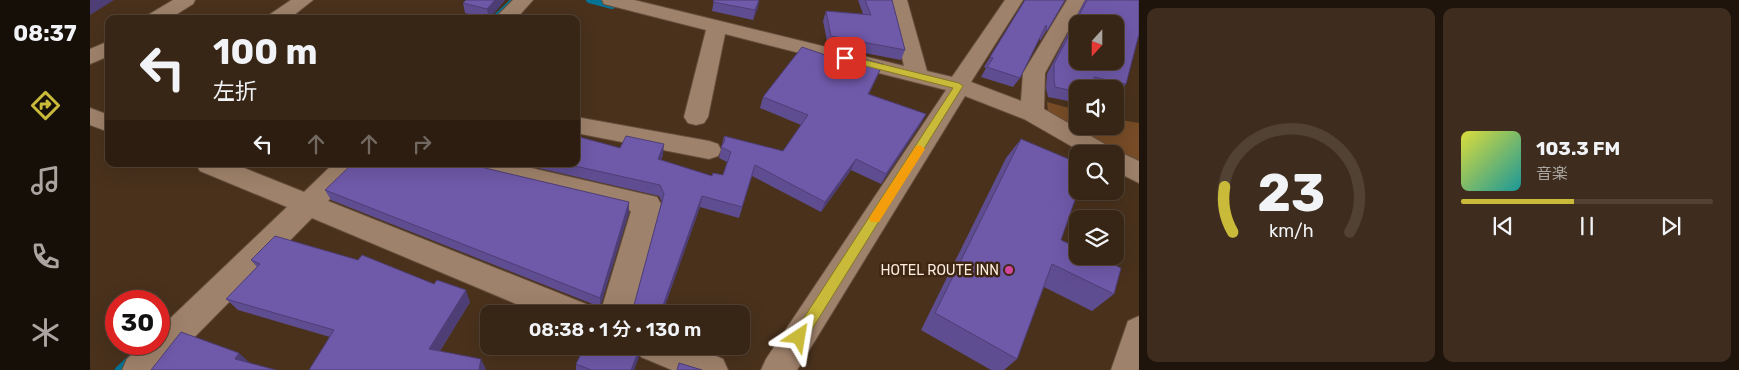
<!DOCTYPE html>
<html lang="ja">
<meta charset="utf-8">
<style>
:root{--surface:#372515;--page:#3e2d1e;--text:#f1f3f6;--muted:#aaa5a0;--line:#514234;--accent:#caba39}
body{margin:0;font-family:Rubik,"Noto Sans JP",sans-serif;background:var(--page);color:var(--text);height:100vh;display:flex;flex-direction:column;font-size:19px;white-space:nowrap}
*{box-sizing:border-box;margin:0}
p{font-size:16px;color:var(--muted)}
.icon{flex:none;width:28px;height:28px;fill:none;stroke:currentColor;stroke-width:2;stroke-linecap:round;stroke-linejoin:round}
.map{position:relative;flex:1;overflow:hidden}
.panel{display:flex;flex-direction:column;gap:8px;padding:8px;background:#1e140c;width:600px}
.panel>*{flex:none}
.top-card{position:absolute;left:15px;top:15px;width:475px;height:152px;border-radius:10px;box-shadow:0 5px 20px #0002,0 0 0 1px var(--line);background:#372515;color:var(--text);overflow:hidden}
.needle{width:32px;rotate:201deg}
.controls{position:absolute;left:979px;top:15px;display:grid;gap:10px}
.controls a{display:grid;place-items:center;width:55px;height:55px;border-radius:10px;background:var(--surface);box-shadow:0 5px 20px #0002,0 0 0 1px var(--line);font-size:25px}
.speed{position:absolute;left:15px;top:290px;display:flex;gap:10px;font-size:25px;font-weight:700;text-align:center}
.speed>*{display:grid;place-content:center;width:65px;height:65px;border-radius:50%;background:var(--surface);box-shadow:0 5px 20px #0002,0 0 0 1px var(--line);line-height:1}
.speed .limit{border:8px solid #d22;background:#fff;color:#111}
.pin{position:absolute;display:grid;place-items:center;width:42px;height:42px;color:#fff;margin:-21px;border-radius:10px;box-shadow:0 2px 8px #0006}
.me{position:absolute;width:55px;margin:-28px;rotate:33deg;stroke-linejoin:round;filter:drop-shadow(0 0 4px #0008)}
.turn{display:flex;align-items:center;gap:18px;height:105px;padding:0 25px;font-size:22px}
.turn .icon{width:65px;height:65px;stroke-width:2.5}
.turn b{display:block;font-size:35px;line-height:42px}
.lanes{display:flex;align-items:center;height:48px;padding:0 25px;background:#0003;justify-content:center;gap:25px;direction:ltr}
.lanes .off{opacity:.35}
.panel .card{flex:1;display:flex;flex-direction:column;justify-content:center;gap:8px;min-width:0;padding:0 18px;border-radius:10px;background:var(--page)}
.panel .dial{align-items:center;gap:0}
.dial svg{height:130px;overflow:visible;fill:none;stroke:var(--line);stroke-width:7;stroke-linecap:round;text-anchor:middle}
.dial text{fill:var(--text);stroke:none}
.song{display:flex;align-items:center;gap:15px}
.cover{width:60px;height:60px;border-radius:8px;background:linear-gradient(135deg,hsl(60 70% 55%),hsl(180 70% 35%))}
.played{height:5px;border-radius:2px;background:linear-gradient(90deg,var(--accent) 45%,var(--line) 45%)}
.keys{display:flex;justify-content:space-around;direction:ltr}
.panel .tiles{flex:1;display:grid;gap:8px;grid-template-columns:repeat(2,1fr)}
.trip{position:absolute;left:390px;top:305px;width:270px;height:50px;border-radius:10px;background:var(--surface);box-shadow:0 5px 20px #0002,0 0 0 1px var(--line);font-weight:600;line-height:50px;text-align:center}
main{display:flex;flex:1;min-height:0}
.menu{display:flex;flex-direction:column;width:90px;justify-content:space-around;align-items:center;background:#160f08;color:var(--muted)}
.menu .icon{width:35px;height:35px}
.menu .active{color:var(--accent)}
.menu b{font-size:22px;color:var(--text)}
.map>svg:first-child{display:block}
.green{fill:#774c27}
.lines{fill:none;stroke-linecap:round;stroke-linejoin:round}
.stream-far1{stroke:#047394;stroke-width:6}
.stream{stroke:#047394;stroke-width:8}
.street-casing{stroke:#654f3d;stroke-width:2}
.street{fill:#9f826b;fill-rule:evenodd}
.wall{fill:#5f4d91}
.shaded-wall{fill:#4e3e76}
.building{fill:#6f59a9;stroke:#4e3e76;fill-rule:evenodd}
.route{fill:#caba39;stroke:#837925}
.slow{fill:#f59e0b}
.hotel-dot{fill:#d1479c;stroke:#3e2612;stroke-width:2}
.labels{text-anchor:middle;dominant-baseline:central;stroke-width:5;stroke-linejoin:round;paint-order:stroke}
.poi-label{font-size:14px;fill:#fdede0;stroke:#3e2612;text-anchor:end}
</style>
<main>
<nav class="menu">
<b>08:37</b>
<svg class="icon active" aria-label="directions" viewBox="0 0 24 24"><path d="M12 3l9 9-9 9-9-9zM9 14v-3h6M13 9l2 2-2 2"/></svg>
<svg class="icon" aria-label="music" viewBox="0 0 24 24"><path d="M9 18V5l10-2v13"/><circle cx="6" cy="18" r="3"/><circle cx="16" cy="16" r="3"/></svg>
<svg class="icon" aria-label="phone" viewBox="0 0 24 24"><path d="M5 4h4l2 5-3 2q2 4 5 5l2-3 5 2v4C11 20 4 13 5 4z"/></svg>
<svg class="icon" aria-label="climate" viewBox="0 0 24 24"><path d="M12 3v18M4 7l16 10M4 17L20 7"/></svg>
</nav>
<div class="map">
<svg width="1049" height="370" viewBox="0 0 1049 370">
<rect width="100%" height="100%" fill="#49311c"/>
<path class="green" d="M957 102 987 110 988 126H1025V119L1049 123V166L958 112Z"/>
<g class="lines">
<path class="stream-far1" d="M499 0 522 6
M404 19 424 0"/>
<path class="stream" d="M29 370 41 359"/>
<defs>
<path id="street" d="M83 0H105L103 4 79 19H55L58 15Z
M201 0H223L199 19H176L179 15Z
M423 0H443L426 19H404Z
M512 0H544L814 66 799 0H817L837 71 862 77 915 0H933L881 82 931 101 933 73 977 0H995L955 73 954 109 1025 150 1049 161V183L1025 171V154H995L934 119 875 96 707 370H671L676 359 856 90 635 34 618 117 614 123 606 125 598 123 594 117 616 30 514 4Z
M19 41V56L0 64V49Z
M0 108 19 115V132L0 125Z
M486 117 619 141 628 144 631 150 628 156 619 159 486 133Z
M106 164H144L214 192 243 164H272L268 171 238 201 496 304 501 314H450L222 218 72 370H32L37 359 53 344H69V329L197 207 110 171Z
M371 164H424L567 197 571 204 542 314H510L541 211 384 173 375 171Z
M1049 316V370H1021L1038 321Z
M547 346H602L633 359 638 370H582L551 357Z"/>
</defs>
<use href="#street" class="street-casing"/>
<use href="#street" class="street"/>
</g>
<path class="wall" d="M376 0H415L399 19 375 13 373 3Z
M624 0H669L668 7 663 20 622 11Z
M768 0H802L815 50 811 60 738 46 733 21 736 11 773 14Z
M935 0H975L950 41V38L930 78 923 87 891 77 896 68 894 67Z
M995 0H1049L1036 84 1028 94H1025V89H988V103L958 97 956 88 957 74Z
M746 52 793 64 779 94 836 114 830 125 791 184 761 170 731 212 662 176 649 218 610 207 572 314H512L544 305 572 202 569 196 431 164H486L489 137 530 148 573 155 571 160 622 176 633 175 637 162 629 158 634 136 693 151 711 125 670 108 673 97 744 58Z
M931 139 971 240 1024 294 1002 311 954 287 927 359 914 370H901L831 330 916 158Z
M235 190 539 202V212L510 307 241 200Z
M161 260 380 302 350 351 396 369 240 337 148 310 136 299 167 267Z
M549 357 544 370H486V364Z"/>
<path class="shaded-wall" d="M0 0H24L0 15Z
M405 0H415L399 19 397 9Z
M669 0 668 7 663 20 665 10Z
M836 114 830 125 791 184 796 174Z
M488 127 489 138 486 142V130Z
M574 144 573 155 567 170 568 159Z
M766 159 761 170 731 212 735 202Z
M612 196 610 207 572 314H570Z
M539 202V212L510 307V298Z
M376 290 380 302 344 360 339 349Z
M550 348 549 357 544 370H541Z
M149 353 161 364 145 359Z
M391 359 396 369 395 370H389Z"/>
<path class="building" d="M376 0H405L397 9 373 3Z
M624 0H669L665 10 623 2Z
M775 0H802L815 50 741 36 736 11 781 15Z
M935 0H975L957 31 956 25 930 78 897 67 903 58 900 57Z
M997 0H1049V34L1036 84 1004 77 1007 89H988V92L965 87 964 78V64ZM988 24H1025V61H988Z
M712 47 747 59 746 52 793 64 778 94 836 114 796 174 766 159 735 202 665 165 652 207 612 196 570 314H512L516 306 544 305 574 194 570 185 476 164H486V136L530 148 536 136 574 144 568 159 622 176 623 173 633 175 641 152 631 147 635 140 634 136 693 151 718 115 673 97Z
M931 139 988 163V191L971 240 988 248V256H1006L1031 268 1024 294 962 264 927 359 845 313Z
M262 164H378L539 202 510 298 235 190Z
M185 236 268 260 272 255 344 284 347 280 376 290 339 349 391 359 389 370H219L244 330 136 299 170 264 161 260Z
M91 332 149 353 145 359 186 370H61Z
M495 346H549L550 348 541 370H501L486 364Z
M589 363 612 370H587Z"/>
<path class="route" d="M755 55 869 83 873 86 714 342 709 344 704 342 702 337 704 333 863 88 752 60V56Z"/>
<path class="slow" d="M830 145 835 149 789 222H781L779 219 781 215 826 146Z"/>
<circle class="hotel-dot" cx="919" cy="270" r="5"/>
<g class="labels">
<g class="poi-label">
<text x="909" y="270">HOTEL ROUTE INN</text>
</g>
</g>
</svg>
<div class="controls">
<a><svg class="needle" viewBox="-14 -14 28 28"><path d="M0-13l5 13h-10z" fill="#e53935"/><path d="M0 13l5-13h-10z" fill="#aaa5a0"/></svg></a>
<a><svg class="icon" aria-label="sound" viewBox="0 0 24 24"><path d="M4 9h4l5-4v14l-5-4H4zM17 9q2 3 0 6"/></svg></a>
<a><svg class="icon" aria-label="search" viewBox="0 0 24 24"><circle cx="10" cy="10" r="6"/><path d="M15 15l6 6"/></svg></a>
<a><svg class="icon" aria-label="layers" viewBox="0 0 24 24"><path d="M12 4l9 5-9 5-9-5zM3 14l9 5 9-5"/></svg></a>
</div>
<div class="speed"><div class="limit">30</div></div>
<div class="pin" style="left:755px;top:58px;background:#d93025"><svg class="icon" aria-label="arrive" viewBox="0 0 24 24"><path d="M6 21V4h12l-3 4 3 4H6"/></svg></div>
<svg class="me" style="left:709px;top:337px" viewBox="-20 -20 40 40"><path d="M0-17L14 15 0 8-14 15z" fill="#caba39" stroke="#fff" stroke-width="4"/></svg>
<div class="trip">08:38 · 1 分 · 130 m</div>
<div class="top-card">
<div class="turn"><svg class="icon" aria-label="left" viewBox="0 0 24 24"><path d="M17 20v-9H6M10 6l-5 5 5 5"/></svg><div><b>100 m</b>左折</div></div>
<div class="lanes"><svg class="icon" aria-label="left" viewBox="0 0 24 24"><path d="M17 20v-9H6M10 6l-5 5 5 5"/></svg><svg class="icon off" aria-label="ahead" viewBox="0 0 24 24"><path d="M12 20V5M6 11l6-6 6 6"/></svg><svg class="icon off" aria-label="ahead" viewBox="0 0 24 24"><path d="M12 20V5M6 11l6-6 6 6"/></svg><svg class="icon off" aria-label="right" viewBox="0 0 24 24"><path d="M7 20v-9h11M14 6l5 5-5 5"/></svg></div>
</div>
</div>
<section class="panel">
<div class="tiles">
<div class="card dial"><svg viewBox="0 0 100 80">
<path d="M14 69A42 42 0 1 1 86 69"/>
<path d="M14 69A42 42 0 0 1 9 41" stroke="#caba39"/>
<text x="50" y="56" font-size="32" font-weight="700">23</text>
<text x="50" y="72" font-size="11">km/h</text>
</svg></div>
<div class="card">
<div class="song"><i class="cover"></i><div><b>103.3 FM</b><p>音楽</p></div></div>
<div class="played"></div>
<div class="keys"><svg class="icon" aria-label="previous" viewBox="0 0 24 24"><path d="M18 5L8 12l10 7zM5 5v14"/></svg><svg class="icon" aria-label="pause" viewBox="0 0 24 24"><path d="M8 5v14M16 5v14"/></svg><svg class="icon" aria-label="next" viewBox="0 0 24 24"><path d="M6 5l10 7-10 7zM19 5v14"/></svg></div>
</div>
</div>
</section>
</main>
